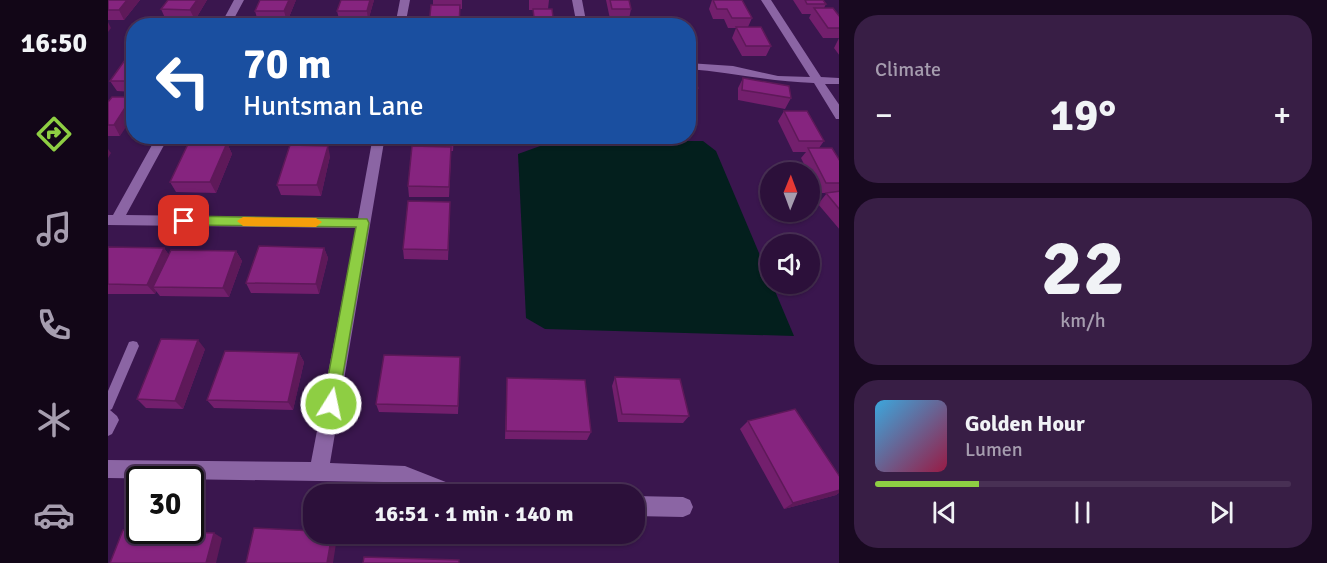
<!DOCTYPE html>
<meta charset="utf-8">
<style>
:root{--surface:#2c103a;--page:#381e45;--text:#f1f3f6;--muted:#a69daf;--line:#483054;--accent:#8ece43}
body{margin:0;font-family:Signika,sans-serif;background:var(--page);color:var(--text);height:100vh;display:flex;flex-direction:column;font-size:22px;white-space:nowrap}
*{box-sizing:border-box;margin:0}
p{font-size:20px;color:var(--muted)}
.icon{flex:none;width:33px;height:33px;fill:none;stroke:currentColor;stroke-width:2;stroke-linecap:round;stroke-linejoin:round}
.map{position:relative;flex:1;overflow:hidden}
.sheet{display:flex;flex-direction:column;gap:15px;padding:15px;background:#180920;width:488px}
.sheet>*{flex:none}
.top-card{position:absolute;left:18px;top:18px;width:570px;height:126px;border-radius:24px;box-shadow:0 2px 4px #0004,0 0 0 2px var(--line);background:#1a4fa0;color:#fff;overflow:hidden}
.needle{width:39px;rotate:1deg}
.tools{position:absolute;left:652px;top:162px;display:grid;gap:12px}
.tools a{display:grid;place-items:center;width:60px;height:60px;border-radius:50%;background:var(--surface);box-shadow:0 2px 4px #0004,0 0 0 2px var(--line);font-size:30px}
.speed{position:absolute;left:18px;top:466px;display:flex;gap:12px;font-size:30px;font-weight:700;text-align:center}
.speed>*{display:grid;place-content:center;width:78px;height:78px;border-radius:50%;background:var(--surface);box-shadow:0 2px 4px #0004,0 0 0 2px var(--line);line-height:1}
.speed .limit{border:3px solid #111;border-radius:9px;background:#fff;color:#111}
.pin{position:absolute;display:grid;place-items:center;width:51px;height:51px;color:#fff;margin:-26px;border-radius:12px;box-shadow:0 3px 9px #0006}
.me{position:absolute;width:66px;margin:-33px;rotate:10deg;stroke-linejoin:round;filter:drop-shadow(0 0 4px #0008)}
.turn{display:flex;align-items:center;gap:21px;height:126px;padding:0 18px;font-size:27px}
.turn .icon{width:78px;height:78px;stroke-width:2.5}
.turn b{display:block;font-size:42px;line-height:51px}
.big{font-size:45px;font-weight:700;line-height:1.1}
.sheet .widget{flex:1;display:flex;flex-direction:column;justify-content:center;gap:9px;min-width:0;padding:0 21px;border-radius:24px;background:var(--page)}
.sheet .dial{align-items:center;gap:0}
.dial b{font-size:78px;line-height:1}
.song{display:flex;align-items:center;gap:18px}
.cover{width:72px;height:72px;border-radius:9px;background:linear-gradient(135deg,hsl(200 70% 55%),hsl(340 70% 35%))}
.played{height:6px;border-radius:3px;background:linear-gradient(90deg,var(--accent) 25%,var(--line) 25%)}
.keys{display:flex;justify-content:space-around;direction:ltr}
.heat{display:flex;justify-content:space-between;align-items:center;font-size:33px;direction:ltr}
.trip{position:absolute;left:195px;top:484px;width:342px;height:60px;border-radius:24px;background:var(--surface);box-shadow:0 2px 4px #0004,0 0 0 2px var(--line);font-weight:700;line-height:60px;text-align:center}
main{display:flex;flex:1;min-height:0}
.dock{display:flex;flex-direction:column;width:108px;justify-content:space-around;align-items:center;background:#120617;color:var(--muted)}
.dock .icon{width:42px;height:42px}
.dock .active{color:var(--accent)}
.dock b{font-size:27px;color:var(--text)}
.map>svg:first-child{display:block}
.water{fill:#031f1d}
.lines{fill:none;stroke-linecap:round;stroke-linejoin:round}
.service{fill:#8b65a4;fill-rule:evenodd}
.minor{fill:#8b65a4;fill-rule:evenodd}
.wall{fill:#731f6d}
.shaded-wall{fill:#5e1959}
.building{fill:#86247f;stroke:#5e1959;stroke-width:1.5}
.route{fill:#8ece43;stroke:#5c862c;stroke-width:1.5}
.slow{fill:#f59e0b}
</style>
<main>
<nav class="dock">
<b>16:50</b>
<svg class="icon active" aria-label="directions" viewBox="0 0 24 24"><path d="M12 3l9 9-9 9-9-9zM9 14v-3h6M13 9l2 2-2 2"/></svg>
<svg class="icon" aria-label="music" viewBox="0 0 24 24"><path d="M9 18V5l10-2v13"/><circle cx="6" cy="18" r="3"/><circle cx="16" cy="16" r="3"/></svg>
<svg class="icon" aria-label="phone" viewBox="0 0 24 24"><path d="M5 4h4l2 5-3 2q2 4 5 5l2-3 5 2v4C11 20 4 13 5 4z"/></svg>
<svg class="icon" aria-label="climate" viewBox="0 0 24 24"><path d="M12 3v18M4 7l16 10M4 17L20 7"/></svg>
<svg class="icon" aria-label="car" viewBox="0 0 24 24"><path d="M5 17H2v-5l4-1 3-4h7l3 4 3 1v5h-3M9 17h6M6 11h13"/><circle cx="7" cy="17" r="2"/><circle cx="17" cy="17" r="2"/></svg>
</nav>
<div class="map">
<svg width="732" height="563" viewBox="0 0 732 563">
<rect width="100%" height="100%" fill="#3a164e"/>
<path class="water" d="M446 141H595L608 151 686 336 437 329 418 318 410 154Z"/>
<g class="lines">
<path class="service" d="M25 341 29 342 31 346 4 409 2 410 9 416 11 420 4 434 0 436V391L21 342Z"/>
<path class="minor" d="M126 0H136L122 26H112Z
M292 0H302L297 26H287Z
M464 0H474L479 26H469Z
M653 0H663L713 77 732 78V84H717L732 106V119H728L706 83C663 82 623 72 580 69V63L625 66 670 76 702 77Z
M49 136H61L18 215 250 218 265 136H277L222 463 297 466 353 488 356 495H321L297 486 275 482 0 478V460L203 462 248 228 0 225V215H5Z
M526 496 575 497 582 500 585 507 582 514 575 517 526 516Z"/>
</g>
<path class="wall" d="M0 0H32L16 20H0Z
M60 0H99L87 20H80L82 26 57 18 53 9Z
M188 0 179 22 174 21 175 26 149 18 147 11Z
M266 0 260 21 231 19 229 11Z
M325 0H354V9L325 5Z
M421 0H441L440 9 446 26H425V10H421Z
M498 0H521L523 9 521 19 528 26H506L507 19H502Z
M604 0H634L644 18 640 27 663 46 658 56H634L624 38 628 28H620L616 19H605L601 9Z
M685 0H715L718 4 716 8 732 17V56L726 48 731 38H715L701 18 703 14H694Z
M26 53V92L9 91 2 81Z
M580 75 590 88 586 99H580Z
M635 78 683 98 677 109 630 100V88Z
M0 102 12 136H0Z
M676 111 716 141 711 148 732 161V230L710 204 719 193H711L702 176V172H700L693 158 698 152H685L670 121Z
M95 136H123L122 139H97Z
M191 136H230L229 141 192 140Z
M346 136 345 151H343L341 197H301L300 186 307 146V140Z
M119 143 124 154 108 193 68 192 62 182Z
M222 156 213 196 173 195 169 185Z
M342 202V212L340 260 296 259 295 249Z
M0 247 56 248 61 255 128 251 134 261 121 297 52 296 48 291 47 294H0Z
M216 248 220 258 211 294 143 293 138 283Z
M97 349 75 409 38 408 29 399Z
M191 353 196 362 185 410 106 408 99 400Z
M352 365 350 414 271 412 268 404Z
M507 377 581 416 575 423 510 422 504 386Z
M399 378 483 432 479 440 397 439Z
M640 421 732 477V492L728 495 676 509 632 429Z"/>
<path class="shaded-wall" d="M19 0H32L16 20 11 10Z
M89 0H99L87 20 82 10Z
M181 0H188L179 22 176 11Z
M262 0H266L260 21 259 11Z
M79 18 82 26H74Z
M173 18 175 26H170Z
M0 22 3 28 0 32Z
M24 97 26 99V115L12 136 6 125Z
M119 143 124 154 108 193 102 182Z
M220 146 222 156 213 196 209 185Z
M343 147V158L341 197V187Z
M0 149 3 153 0 158Z
M56 248 63 258 45 287 48 291 47 294 39 285Z
M216 248 220 258 211 294 208 284Z
M128 251 134 261 121 297 115 288Z
M90 340 97 349 75 409 67 401Z
M191 353 196 362 185 410 180 402Z
M732 490V492L728 495 676 509 685 503Z
M106 533 114 538 108 563H98Z
M224 534H226L229 537 225 563H219Z"/>
<path class="building" d="M0 0H19L11 10H0Z
M60 0H89L82 10 53 9Z
M152 0H181L176 11H147Z
M233 0H262L259 11H229Z
M502 0H521L523 9H504Z
M605 0H634L644 18H624L619 9H609Z
M697 0H715L718 4H699Z
M323 5H352L351 26H321Z
M706 8H725L732 17V28H720Z
M425 9H444L446 26H427Z
M49 18H79L74 26H44Z
M143 18H173L170 26H139Z
M226 19 256 20 255 26H224Z
M507 19H526L528 26H509Z
M628 27H653L663 46H638Z
M22 53H26V81H2Z
M580 75 585 76 590 88H580Z
M635 78 681 86 683 98 634 90Z
M4 97H24L6 125H0V102Z
M676 111H699L716 141H691Z
M307 136H345V141L307 140Z
M81 142 119 143 102 182H62Z
M182 145 220 146 209 185H169Z
M304 146 343 147 341 187 300 186Z
M700 148H724L732 161V183H718Z
M732 191V210L718 193Z
M300 201 342 202 340 250 295 249Z
M151 246 216 248 208 284 138 283Z
M0 247 56 248 39 285 0 284Z
M63 250 128 251 115 288 45 287Z
M53 339 90 340 67 401 29 399Z
M117 351 191 353 180 402 99 400Z
M276 355 352 357 350 406 268 404Z
M507 377 572 379 581 416 514 414Z
M399 378 477 380 483 432 398 431Z
M687 409 732 477V490L685 503 640 421Z
M146 528 206 531V534H224L219 563H138Z
M15 530 32 531 106 533 98 563H2Z
M256 557 351 560V563H255Z"/>
<path class="route" d="M76 216 259 219 261 223 229 409 223 411 218 409 215 404 248 227 76 225 70 221Z"/>
<path class="slow" d="M135 217 208 218 214 222 208 227 135 226 129 221Z"/>
</svg>
<div class="tools">
<a><svg class="needle" viewBox="-14 -14 28 28"><path d="M0-13l5 13h-10z" fill="#e53935"/><path d="M0 13l5-13h-10z" fill="#a69daf"/></svg></a>
<a><svg class="icon" aria-label="sound" viewBox="0 0 24 24"><path d="M4 9h4l5-4v14l-5-4H4zM17 9q2 3 0 6"/></svg></a>
</div>
<div class="speed"><div class="limit">30</div></div>
<div class="pin" style="left:76px;top:221px;background:#d93025"><svg class="icon" aria-label="arrive" viewBox="0 0 24 24"><path d="M6 21V4h12l-3 4 3 4H6"/></svg></div>
<svg class="me" style="left:223px;top:404px" viewBox="-20 -20 40 40"><circle r="17" fill="#8ece43" stroke="#fff" stroke-width="3"/><path d="M0-11L8 9 0 5-8 9z" fill="#fff"/></svg>
<div class="trip">16:51 · 1 min · 140 m</div>
<div class="top-card">
<div class="turn"><svg class="icon" aria-label="left" viewBox="0 0 24 24"><path d="M17 20v-9H6M10 6l-5 5 5 5"/></svg><div><b>70 m</b>Huntsman Lane</div></div>
</div>
</div>
<section class="sheet">
<div class="widget"><p>Climate</p>
<div class="heat"><a>−</a><b class="big">19°</b><a>+</a></div>
</div>
<div class="widget dial"><b>22</b><p>km/h</p></div>
<div class="widget">
<div class="song"><i class="cover"></i><div><b>Golden Hour</b><p>Lumen</p></div></div>
<div class="played"></div>
<div class="keys"><svg class="icon" aria-label="previous" viewBox="0 0 24 24"><path d="M18 5L8 12l10 7zM5 5v14"/></svg><svg class="icon" aria-label="pause" viewBox="0 0 24 24"><path d="M8 5v14M16 5v14"/></svg><svg class="icon" aria-label="next" viewBox="0 0 24 24"><path d="M6 5l10 7-10 7zM19 5v14"/></svg></div>
</div>
</section>
</main>
